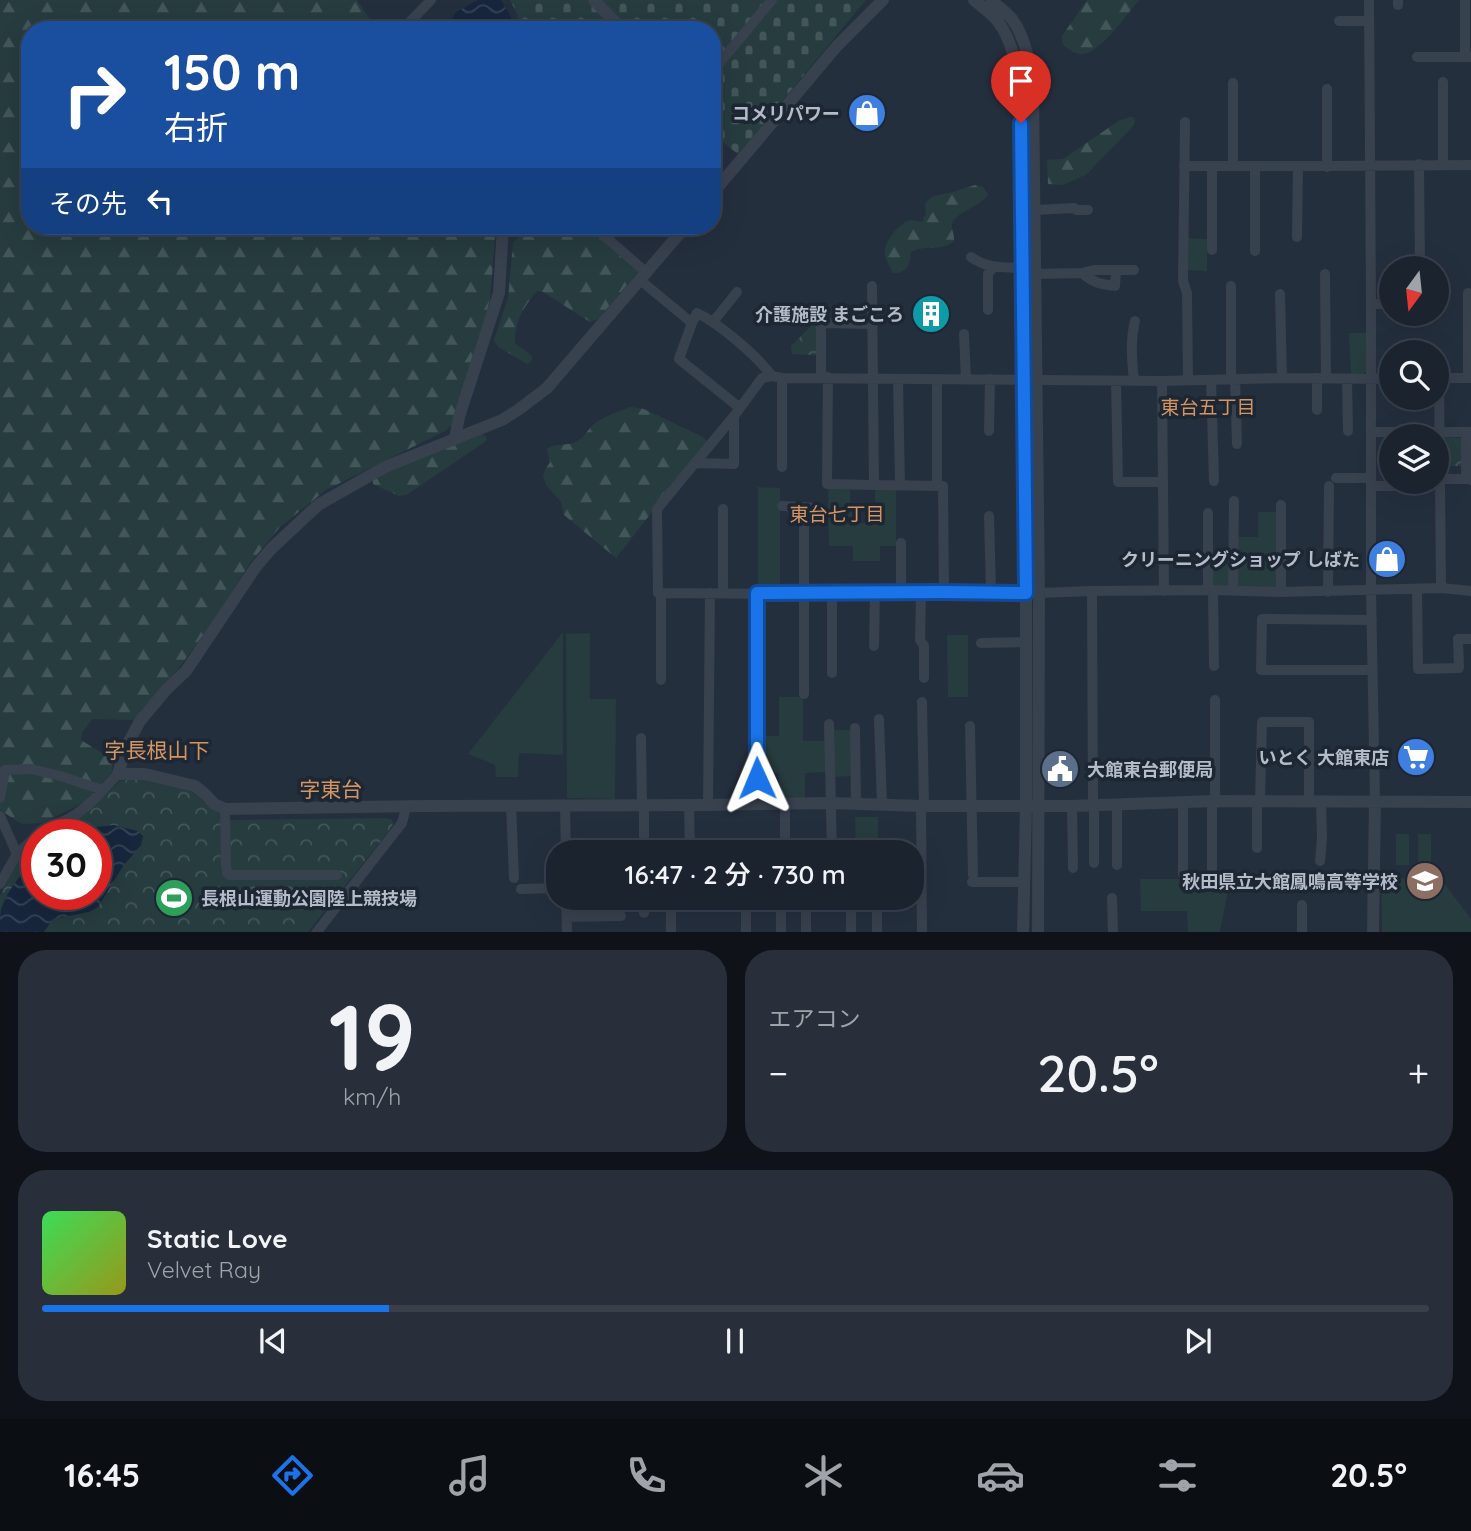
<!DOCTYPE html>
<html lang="ja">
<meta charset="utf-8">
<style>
:root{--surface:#1b232e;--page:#282f3a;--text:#f1f3f6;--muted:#a0a4aa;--line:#39404a;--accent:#1a73e8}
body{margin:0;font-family:Quicksand,"Noto Sans JP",sans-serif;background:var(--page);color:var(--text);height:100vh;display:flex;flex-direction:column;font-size:26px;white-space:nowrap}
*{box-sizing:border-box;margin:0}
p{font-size:23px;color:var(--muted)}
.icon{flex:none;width:38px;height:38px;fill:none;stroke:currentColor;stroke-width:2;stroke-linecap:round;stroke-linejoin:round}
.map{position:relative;height:932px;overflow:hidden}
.details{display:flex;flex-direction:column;gap:18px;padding:18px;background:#0f1319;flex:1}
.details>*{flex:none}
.hud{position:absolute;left:21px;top:21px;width:700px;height:214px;border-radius:28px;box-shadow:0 7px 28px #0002,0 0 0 2px var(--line);background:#1a4fa0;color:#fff;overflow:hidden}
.needle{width:46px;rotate:195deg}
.tools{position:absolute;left:1379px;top:256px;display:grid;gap:14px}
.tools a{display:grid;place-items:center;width:70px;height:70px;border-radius:50%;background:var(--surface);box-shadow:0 7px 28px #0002,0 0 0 2px var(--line);font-size:35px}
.speed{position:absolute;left:21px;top:819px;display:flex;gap:14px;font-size:35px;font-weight:700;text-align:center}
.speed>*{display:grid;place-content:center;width:91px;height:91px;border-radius:50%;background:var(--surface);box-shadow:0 7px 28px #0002,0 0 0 2px var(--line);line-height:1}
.speed .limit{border:10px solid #d22;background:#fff;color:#111}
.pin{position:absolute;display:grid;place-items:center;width:60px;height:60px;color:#fff;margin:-72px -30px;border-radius:50% 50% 50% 0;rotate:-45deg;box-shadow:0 0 7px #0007}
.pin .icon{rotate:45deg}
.me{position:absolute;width:77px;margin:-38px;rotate:359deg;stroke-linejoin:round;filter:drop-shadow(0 0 5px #0008)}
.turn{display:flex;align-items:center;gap:24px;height:147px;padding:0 28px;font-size:32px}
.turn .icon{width:91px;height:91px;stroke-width:2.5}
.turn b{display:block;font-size:49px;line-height:60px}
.then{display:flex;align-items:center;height:66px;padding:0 28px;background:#0003;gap:14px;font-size:26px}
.big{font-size:52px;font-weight:600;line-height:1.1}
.details .widget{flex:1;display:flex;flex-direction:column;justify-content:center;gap:10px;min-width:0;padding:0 24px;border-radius:28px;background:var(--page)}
.details .dial{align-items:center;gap:0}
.dial b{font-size:91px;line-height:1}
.song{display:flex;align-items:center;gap:21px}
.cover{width:84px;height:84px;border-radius:10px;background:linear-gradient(135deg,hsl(130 70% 55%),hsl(60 70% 35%))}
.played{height:7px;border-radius:4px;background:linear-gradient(90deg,var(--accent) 25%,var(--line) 25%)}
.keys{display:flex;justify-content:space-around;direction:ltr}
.heat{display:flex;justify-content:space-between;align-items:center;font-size:38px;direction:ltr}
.details .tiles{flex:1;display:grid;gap:18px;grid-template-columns:1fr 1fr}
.widget:last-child{grid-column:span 2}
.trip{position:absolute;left:546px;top:840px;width:378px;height:70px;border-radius:28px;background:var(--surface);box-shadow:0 7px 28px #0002,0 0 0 2px var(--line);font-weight:600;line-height:70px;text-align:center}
.menu{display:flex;height:112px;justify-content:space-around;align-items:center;background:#0b0e12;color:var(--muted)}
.menu .icon{width:49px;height:49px}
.menu .on{color:var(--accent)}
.menu b{font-size:32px;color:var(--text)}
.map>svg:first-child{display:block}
.green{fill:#263c3f}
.forest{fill:url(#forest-firs)}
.cemetery{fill:url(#cemetery-stones)}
.park{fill:url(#park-crowns)}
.water{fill:url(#water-waves)}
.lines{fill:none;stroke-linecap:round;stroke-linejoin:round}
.minor{stroke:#38414e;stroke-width:10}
.tertiary{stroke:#38414e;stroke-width:12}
.route-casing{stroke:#114b97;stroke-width:18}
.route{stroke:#1a73e8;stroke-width:12}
.labels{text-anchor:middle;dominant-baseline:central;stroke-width:7;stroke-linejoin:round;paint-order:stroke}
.poi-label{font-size:18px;font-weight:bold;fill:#b4bcc9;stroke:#1d2633;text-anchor:end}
.neighbourhood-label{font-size:19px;fill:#d59563;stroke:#1d2633}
.quarter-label{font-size:21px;fill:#d59563;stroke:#1d2633}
</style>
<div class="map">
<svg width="1471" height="933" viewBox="0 0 1471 933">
<defs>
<pattern id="forest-firs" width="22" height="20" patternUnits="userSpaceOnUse" patternTransform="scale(1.75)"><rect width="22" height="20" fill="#263c3f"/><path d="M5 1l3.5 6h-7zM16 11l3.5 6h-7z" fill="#435659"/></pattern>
<pattern id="cemetery-stones" width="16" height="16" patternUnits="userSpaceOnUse" patternTransform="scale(1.75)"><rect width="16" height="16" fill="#263c3f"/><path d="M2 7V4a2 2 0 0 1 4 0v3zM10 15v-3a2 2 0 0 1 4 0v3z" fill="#435659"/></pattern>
<pattern id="park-crowns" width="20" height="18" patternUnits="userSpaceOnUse" patternTransform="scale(1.75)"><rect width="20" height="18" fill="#263c3f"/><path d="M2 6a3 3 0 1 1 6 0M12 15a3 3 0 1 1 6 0" fill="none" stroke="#435659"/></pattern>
<pattern id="water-waves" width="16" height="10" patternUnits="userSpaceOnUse" patternTransform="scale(1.75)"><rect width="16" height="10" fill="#17263c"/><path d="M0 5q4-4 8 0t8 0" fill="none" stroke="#364457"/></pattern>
</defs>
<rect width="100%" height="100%" fill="#242f3e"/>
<path class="green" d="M1185 238 1207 239V271L1185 270Z
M1349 333H1368V372H1364V376L1351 375Z
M758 487 780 488V591H758Z
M828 488H850V510H860V523L875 522V488H896V546H880V561H853V546H829Z
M1258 512H1279L1278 586 1275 587 1240 588 1236 582 1237 537H1258Z
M1210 563H1229V585L1226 587H1210Z
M563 632V755L519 753 518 777H496L495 765 468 754Z
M590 633V699H616L615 799 567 798 566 634Z
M947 635H968V697H948Z
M779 697H803V741H825L826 772 805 773V800H780L779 773 759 772V736H779Z
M831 730H851L852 776 832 777Z
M855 817H878V852H856Z
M1396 834H1409V865H1396Z
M1418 834H1431V866H1418Z
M1381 878 1441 879 1471 919V932H1382Z
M1140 879H1235L1229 885 1220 932H1188L1187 911H1141Z"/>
<path class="forest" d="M0 0H357L377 30H30V226H496L490 299 476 353 456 420 447 430 326 490 280 527 250 563 212 623 167 684 137 720 92 719 82 733 81 740 113 760 112 772 87 801 42 823 22 824 0 810Z
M1087 0H1139C1127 14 1101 52 1083 54 1076 55 1068 49 1063 45L1062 36Z
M1132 117 1135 119 1134 125 1087 174 1063 185 1048 184 1047 160 1063 159 1120 120Z
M975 185 983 187 988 195C981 206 954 213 952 224 951 229 955 235 954 241 942 252 924 244 911 252 910 264 907 274 893 273 890 267 885 260 885 252 884 242 901 220 912 220 912 220 922 222 922 222L926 213 925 203 933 196 953 192Z
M528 226H587L639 271 598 319 590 322 543 292 537 291C524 306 514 322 515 343L532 356V361L527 364 498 347 494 340 508 298 513 243Z
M630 407 644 409 703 437 707 442 616 558 564 515 561 502 546 485 543 477 545 470 550 462 547 449C555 443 564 446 573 443 583 440 587 430 594 424 604 416 618 412 630 407Z
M483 434 487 438 486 441 408 494 399 496 373 484V479L378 474Z"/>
<path class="cemetery" d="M510 0H866L738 154 716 137 712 142V30H505L516 23 518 15Z"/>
<path class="park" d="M816 321V355L792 354 791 346Z
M1442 437 1463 438V466H1442Z
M144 778 190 790 213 810 230 820 385 818 391 819 393 822 392 827 308 932 0 933V896L19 860 37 841V894H96V835H44L87 812 120 781Z"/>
<path class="water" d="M478 0H501L513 21 496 30H453L449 24 456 12Z
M114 825 137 831 143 836 141 845 123 866 98 907 89 912 53 919 44 932H0C0 925 0 916 1 909 7 890 24 871 37 856V894H96V835H79L96 827Z"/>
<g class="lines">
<path class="minor" d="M1369 0 1371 304V590L1375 801
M1398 0V5
M1339 21H1369
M402 30 431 0
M1465 56V0
M1417 57H1470
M712 72 772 0
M1443 82V165
M1185 122 1183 281 1187 293 1188 380
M1419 164 1420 268
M1184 166C1280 166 1375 166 1471 165
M1233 166V83
M1327 167V89
M1035 210 1074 208 1077 210H1088
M593 226 647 273
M1297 237 1298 167
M1212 250V166
M1255 251V166
M971 257C987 269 1004 267 1023 268
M1082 273C1093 283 1101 284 1115 286L1116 270
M1035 274 1082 273 1094 270H1134
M1325 274 1326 378
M640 280 692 323 697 313C720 324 757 356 772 376
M872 286 874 485 943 486 944 591
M1231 286V379
M1468 293V378
M1280 294 1282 378
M1371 304H1391
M988 310V274L993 267
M713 322 737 292
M692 323 679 359 740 408
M964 334 966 379
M821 377V323L872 324
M828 377 827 484 874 485
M1317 378V410
M1437 378H1471
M1439 378 1441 588
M898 379 900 485
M937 379V486
M1235 379 1237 444
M1347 379 1348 431
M1391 379 1282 378 1162 381 782 378 772 376 762 378 734 416 657 509 658 593 805 594 944 591 1039 593 1092 591 1213 590 1281 592 1441 588 1471 591
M1211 380 1214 481
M1116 381 1118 482H1163
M1134 381C1132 361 1130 341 1135 321
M1162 381 1164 591
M989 431 990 379
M1371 432H1471
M1466 432V476L1471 480
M696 463 734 464V417
M782 467V378
M1336 478H1371
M1440 479H1468
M1371 486H1404
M782 506 818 508
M804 507V694
M723 509V593
M1208 513V590
M989 516 991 592
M901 543V593
M1417 589 1418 669 1459 668 1458 639H1471
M1213 590 1214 666
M1233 590 1234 501
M1092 591 1093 805
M921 592 920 640 924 646V678
M1281 592V505
M1328 592 1329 486
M757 593V804
M981 643 1026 642
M874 646 875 592
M1371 670H1261L1262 619 1372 620
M832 673V592
M661 680V593
M922 702 924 806
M879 719 882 805
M829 724 832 852
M970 726 973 875
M855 728 856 804
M641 738 642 805
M0 798 5 770 31 769 60 776 103 790 118 774
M1215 801V700
M1257 801V848
M1260 801 1262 722H1309V801
M785 804V852
M1117 804V865
M511 805 514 878
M565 805 566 852
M644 805V852
M689 805 690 852
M708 805 710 593
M1094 805V863
M921 806 922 933
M1072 806 1073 868
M225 809 226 864 227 873 230 875H337
M0 816 17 854
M37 835C46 827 57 825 68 819 82 812 92 802 103 790
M1320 861 1322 838 1321 801
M1183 874V802
M1212 876V801
M972 882H1024
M0 884 17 854 37 835
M521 889 558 888
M566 898 567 933
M644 898V913
M1112 898 1113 933
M1302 905V933
M851 908V933
M567 917 621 916
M316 933 402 823 406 807
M671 933V898
M746 933V902H781V933
M806 933V909
M877 933V901"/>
<path class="tertiary" d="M594 0 615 22 619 30
M974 0C982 7 993 14 999 23 1014 43 1017 73 1021 97L1026 593V806L1023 933
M991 0C998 6 1006 12 1012 19 1028 41 1030 69 1033 94L1039 593 1038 933
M712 194 837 46 883 0
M686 226 547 388 518 410 502 420 385 467 318 505 271 549 255 568 186 671 166 690 140 721 126 747 118 774H145L195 786 206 795 214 804 225 809 424 806 708 805 831 803 921 806H1072L1215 801 1471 802
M455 438 459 417 499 293 503 226
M1373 933 1375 801"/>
</g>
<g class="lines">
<defs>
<path id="route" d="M757 778V593L944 592 1026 593 1021 123"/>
</defs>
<use href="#route" class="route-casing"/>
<use href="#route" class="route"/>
</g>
<defs>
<symbol id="shop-disc" viewBox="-11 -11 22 22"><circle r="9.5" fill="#3f7fe0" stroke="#1d2633"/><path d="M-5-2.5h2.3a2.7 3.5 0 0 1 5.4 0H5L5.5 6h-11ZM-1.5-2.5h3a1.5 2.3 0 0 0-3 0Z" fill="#fff"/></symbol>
<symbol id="building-disc" viewBox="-11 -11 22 22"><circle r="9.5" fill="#0f9aa8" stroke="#1d2633"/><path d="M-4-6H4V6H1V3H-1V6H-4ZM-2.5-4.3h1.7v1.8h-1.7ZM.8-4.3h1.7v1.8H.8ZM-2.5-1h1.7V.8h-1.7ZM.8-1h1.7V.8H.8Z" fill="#fff"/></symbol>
<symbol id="supermarket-disc" viewBox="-11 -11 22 22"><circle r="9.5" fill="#3f7fe0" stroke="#1d2633"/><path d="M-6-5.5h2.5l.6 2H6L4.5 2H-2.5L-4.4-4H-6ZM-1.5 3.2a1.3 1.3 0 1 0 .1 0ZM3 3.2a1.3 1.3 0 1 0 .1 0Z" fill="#fff"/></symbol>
<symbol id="civic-disc" viewBox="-11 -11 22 22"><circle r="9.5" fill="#5c6f8a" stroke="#1d2633"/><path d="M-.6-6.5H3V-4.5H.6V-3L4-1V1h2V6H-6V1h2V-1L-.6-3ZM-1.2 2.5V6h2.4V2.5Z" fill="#fff"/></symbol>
<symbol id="school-disc" viewBox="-11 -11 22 22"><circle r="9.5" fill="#8d6e63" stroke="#1d2633"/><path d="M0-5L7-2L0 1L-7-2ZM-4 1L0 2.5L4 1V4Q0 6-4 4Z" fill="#fff"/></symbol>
<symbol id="stadium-disc" viewBox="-11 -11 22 22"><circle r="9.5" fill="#2e9e5b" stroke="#1d2633"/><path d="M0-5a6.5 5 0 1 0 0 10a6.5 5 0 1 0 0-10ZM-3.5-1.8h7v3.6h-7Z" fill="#fff"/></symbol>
</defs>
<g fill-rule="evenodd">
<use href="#shop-disc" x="845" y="91" width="44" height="44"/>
<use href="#building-disc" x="909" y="292" width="44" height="44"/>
<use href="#shop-disc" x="1365" y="537" width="44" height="44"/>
<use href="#supermarket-disc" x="1394" y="735" width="44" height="44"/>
<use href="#civic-disc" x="1038" y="747" width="44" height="44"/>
<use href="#school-disc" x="1403" y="859" width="44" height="44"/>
<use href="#stadium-disc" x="152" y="876" width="44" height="44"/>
</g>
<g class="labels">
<g class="poi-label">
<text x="840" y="113">コメリパワー</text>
<text x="904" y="314">介護施設 まごころ</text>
<text x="1360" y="559">クリーニングショップ しばた</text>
<text x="1389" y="757">いとく 大館東店</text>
<text x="1087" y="769" text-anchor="start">大館東台郵便局</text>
<text x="1398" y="881">秋田県立大館鳳鳴高等学校</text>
<text x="201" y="898" text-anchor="start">長根山運動公園陸上競技場</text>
</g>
<g class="neighbourhood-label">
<text x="1208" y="407">東台五丁目</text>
<text x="837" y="514">東台七丁目</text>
</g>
<g class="quarter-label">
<text x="157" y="750">字長根山下</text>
<text x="331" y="789">字東台</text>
</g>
</g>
</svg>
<div class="tools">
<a><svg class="needle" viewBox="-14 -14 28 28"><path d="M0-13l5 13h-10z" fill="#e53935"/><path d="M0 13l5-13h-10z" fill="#a0a4aa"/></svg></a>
<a><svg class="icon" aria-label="search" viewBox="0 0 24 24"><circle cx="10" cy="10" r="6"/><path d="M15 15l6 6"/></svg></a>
<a><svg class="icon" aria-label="layers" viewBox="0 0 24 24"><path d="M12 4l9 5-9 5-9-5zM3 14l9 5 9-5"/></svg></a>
</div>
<div class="speed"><div class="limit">30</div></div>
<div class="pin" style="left:1021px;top:123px;background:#d93025"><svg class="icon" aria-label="arrive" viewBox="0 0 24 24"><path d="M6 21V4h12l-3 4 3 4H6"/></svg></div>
<svg class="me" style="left:757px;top:778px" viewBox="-20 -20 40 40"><path d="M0-17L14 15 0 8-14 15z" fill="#1a73e8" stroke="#fff" stroke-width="4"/></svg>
<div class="trip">16:47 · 2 分 · 730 m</div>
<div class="hud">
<div class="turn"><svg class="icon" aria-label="right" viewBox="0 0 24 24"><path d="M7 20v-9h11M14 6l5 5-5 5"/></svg><div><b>150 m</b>右折</div></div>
<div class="then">その先<svg class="icon" aria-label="left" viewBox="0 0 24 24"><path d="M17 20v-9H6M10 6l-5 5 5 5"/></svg></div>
</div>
</div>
<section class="details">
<div class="tiles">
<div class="widget dial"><b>19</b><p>km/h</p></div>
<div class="widget"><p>エアコン</p>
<div class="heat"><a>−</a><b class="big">20.5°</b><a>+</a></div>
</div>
<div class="widget">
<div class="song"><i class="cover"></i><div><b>Static Love</b><p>Velvet Ray</p></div></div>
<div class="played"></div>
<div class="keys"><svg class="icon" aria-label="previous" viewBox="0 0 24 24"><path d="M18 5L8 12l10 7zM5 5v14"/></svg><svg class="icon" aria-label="pause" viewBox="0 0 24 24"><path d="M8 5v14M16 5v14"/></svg><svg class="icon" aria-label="next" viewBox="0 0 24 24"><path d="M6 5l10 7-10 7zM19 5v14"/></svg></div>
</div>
</div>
</section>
<nav class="menu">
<b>16:45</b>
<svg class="icon on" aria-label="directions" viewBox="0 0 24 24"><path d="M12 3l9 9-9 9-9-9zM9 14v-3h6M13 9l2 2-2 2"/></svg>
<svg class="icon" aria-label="music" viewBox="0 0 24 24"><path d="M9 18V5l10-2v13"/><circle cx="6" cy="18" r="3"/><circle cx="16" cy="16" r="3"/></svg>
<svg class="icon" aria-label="phone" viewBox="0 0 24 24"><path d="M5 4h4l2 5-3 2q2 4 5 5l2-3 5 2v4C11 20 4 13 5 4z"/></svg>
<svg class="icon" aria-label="climate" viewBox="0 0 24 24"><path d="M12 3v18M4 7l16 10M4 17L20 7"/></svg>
<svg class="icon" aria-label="car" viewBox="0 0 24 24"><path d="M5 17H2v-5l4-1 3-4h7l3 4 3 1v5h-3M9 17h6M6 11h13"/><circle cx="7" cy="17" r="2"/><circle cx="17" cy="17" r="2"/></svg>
<svg class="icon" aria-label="filters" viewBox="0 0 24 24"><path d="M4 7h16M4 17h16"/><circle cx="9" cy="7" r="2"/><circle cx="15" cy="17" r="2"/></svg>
<b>20.5°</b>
</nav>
